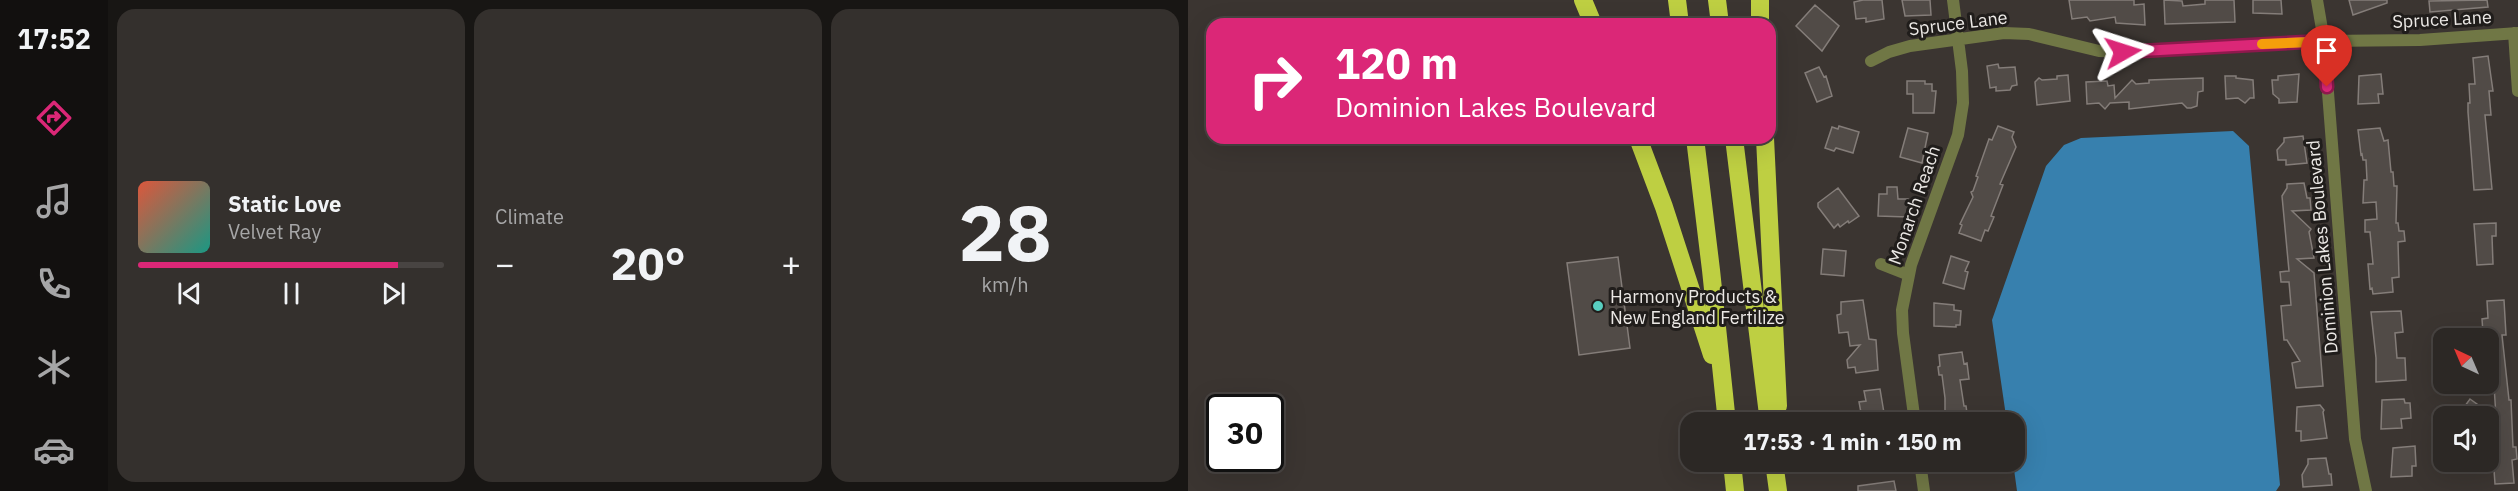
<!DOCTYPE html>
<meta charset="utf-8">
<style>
:root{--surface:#2c2825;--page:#34302d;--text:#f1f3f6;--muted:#a6a6a7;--line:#484442;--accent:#db2777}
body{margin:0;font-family:"IBM Plex Sans",sans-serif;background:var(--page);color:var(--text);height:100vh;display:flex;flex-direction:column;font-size:22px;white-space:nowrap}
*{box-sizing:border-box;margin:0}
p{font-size:20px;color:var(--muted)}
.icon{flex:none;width:33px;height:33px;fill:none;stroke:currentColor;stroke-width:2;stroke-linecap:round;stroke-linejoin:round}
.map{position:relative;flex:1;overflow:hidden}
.drawer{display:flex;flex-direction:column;gap:9px;padding:9px;background:#181614;width:1080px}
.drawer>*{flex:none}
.top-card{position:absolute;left:18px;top:18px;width:570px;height:126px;border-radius:18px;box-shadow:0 6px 24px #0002,0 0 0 2px var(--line);background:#db2777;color:#fff;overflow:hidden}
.needle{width:39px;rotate:316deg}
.buttons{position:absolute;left:1245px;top:328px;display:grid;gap:12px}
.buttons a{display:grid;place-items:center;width:66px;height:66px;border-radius:12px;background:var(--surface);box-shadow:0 6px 24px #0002,0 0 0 2px var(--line);font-size:30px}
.speed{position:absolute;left:18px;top:394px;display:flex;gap:12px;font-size:30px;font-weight:700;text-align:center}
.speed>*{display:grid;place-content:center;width:78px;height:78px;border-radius:50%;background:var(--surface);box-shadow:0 6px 24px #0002,0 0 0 2px var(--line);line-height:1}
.speed .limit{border:3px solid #111;border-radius:9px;background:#fff;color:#111}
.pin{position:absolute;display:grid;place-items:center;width:51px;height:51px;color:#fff;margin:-62px -26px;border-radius:50% 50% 50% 0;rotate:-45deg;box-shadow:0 0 6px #0007}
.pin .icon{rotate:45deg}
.me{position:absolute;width:66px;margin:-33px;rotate:84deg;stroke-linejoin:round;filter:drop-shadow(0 0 4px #0008)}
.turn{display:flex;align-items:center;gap:21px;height:126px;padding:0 30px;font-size:27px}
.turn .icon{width:78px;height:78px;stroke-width:2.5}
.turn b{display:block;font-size:42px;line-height:51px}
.big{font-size:45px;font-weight:800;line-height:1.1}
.drawer .card{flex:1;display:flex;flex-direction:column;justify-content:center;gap:9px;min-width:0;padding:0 21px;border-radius:18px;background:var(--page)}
.drawer .dial{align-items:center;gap:0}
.dial b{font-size:78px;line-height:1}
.song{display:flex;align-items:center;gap:18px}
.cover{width:72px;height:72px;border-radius:9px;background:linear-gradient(135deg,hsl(10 70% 55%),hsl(170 70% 35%))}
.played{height:6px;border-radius:3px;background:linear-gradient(90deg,var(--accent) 85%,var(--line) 85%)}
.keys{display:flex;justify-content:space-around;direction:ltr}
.heat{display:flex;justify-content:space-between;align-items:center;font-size:33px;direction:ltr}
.drawer .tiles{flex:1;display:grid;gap:9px;grid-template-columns:repeat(3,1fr)}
.trip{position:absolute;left:492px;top:412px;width:345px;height:60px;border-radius:18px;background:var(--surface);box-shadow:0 6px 24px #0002,0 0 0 2px var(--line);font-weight:800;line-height:60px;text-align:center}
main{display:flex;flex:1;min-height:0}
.tabs{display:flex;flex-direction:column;width:108px;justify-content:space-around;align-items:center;background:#12100f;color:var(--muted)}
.tabs .icon{width:42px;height:42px}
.tabs .current{color:var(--accent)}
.tabs b{font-size:27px;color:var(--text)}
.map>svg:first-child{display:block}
.water{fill:#3780ae}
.building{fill:#514b47;stroke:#847d79;stroke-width:1.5}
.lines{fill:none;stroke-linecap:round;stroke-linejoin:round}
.street{stroke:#707745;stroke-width:12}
.highway{stroke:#becf42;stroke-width:18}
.route-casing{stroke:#8e194d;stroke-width:15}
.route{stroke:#db2777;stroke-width:10}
.slow{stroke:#f59e0b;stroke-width:10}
.poi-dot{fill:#58cec0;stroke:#201d1b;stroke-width:2}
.labels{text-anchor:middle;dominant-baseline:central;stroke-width:6;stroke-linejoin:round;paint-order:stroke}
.street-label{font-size:18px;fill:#ece9e6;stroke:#201d1b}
.poi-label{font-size:18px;fill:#ece9e6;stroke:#201d1b;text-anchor:start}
</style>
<main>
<nav class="tabs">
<b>17:52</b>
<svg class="icon current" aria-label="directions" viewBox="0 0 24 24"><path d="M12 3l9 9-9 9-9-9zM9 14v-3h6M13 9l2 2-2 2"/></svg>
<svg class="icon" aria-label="music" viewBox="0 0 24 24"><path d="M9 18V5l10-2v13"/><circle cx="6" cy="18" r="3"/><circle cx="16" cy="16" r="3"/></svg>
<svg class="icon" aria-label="phone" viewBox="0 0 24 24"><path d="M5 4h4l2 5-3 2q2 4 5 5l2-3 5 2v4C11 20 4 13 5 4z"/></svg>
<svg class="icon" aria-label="climate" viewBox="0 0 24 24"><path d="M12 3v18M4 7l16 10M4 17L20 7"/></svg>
<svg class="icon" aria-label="car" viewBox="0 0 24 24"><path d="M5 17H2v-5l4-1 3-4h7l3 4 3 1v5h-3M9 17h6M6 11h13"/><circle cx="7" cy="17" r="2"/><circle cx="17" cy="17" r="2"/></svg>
</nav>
<section class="drawer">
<div class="tiles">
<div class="card">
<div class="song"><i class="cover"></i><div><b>Static Love</b><p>Velvet Ray</p></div></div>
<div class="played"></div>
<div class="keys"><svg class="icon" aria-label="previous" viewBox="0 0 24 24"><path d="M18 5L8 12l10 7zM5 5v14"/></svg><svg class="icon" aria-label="pause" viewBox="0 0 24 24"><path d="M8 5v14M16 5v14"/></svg><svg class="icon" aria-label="next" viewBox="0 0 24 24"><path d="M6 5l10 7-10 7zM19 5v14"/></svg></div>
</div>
<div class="card"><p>Climate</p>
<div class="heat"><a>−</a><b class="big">20°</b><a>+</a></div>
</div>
<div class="card dial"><b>28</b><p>km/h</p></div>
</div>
</section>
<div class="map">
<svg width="1330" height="491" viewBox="0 0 1330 491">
<rect width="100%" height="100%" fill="#3b3531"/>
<path class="water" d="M1045 131 1061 146 1092 485 1088 491H829L825 462 826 423H819L804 320 858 166 876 145 893 138Z"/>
<path class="building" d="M675 0H694L696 19 678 22V18L668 19 666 2Z
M714 0H742L743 15 717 16Z
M881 0H946V5L956 4 957 25 928 23 927 17 902 21 899 17 884 19Z
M976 0 994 1 995 6 1017 4V0H1046L1047 22 977 24Z
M1065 0H1093L1094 14 1065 13Z
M1161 0H1199V3L1165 15Z
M1299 0 1300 7 1242 12 1241 1Z
M627 5 651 26 634 51 608 26Z
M1300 56 1305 91H1301L1303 115H1297L1304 189 1286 190 1280 112V103H1282L1281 84H1287L1285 58Z
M810 64 811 68 827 67 829 85 824 86 822 90 808 91V87L802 88 799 66Z
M631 67 636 77 638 76 644 96 629 102 617 73Z
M1111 74 1109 102 1091 103V99L1085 94 1084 80H1090V76Z
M1193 74 1195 94H1190L1191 103 1170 104 1171 76Z
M880 75 882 101 849 105 847 82 851 78 854 80 869 79V76Z
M1037 76H1048V78L1065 80 1066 98H1062L1057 103 1050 98 1038 99Z
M1015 78V91L1010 92 1009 106 1003 108H999L994 103 941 109V102L922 103 917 109 911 103 899 104 898 82 919 81 920 86 926 85 927 98 944 80 948 84 961 83V80Z
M719 81H737V84H744V91H748L746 113H725V94H719Z
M651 126 671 132 665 153 648 148 646 151 637 148 644 127 650 129Z
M810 126 826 132 824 137 828 147 812 184 815 185 803 216 806 217 800 231 797 230 793 241 771 233 774 225 772 224 785 197 783 192 785 191 790 177 788 176 801 139 804 140Z
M720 128 740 133 734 163 712 157Z
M1192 128 1196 141 1200 140 1203 172H1205L1206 186H1209L1208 223H1210L1211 231H1216L1217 241 1210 242 1211 277 1204 278 1205 292 1185 294 1184 288 1182 289 1180 264H1185L1182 232H1177V220L1189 219 1188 202 1175 203 1176 180H1179L1178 160H1175L1174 154 1173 155 1170 130Z
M1115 136 1119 163 1098 165V160H1090L1089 150 1096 142V138Z
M1116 183 1119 198H1122L1123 210 1104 211 1123 229 1121 232 1126 258 1109 259 1126 273 1135 386 1108 388 1104 363 1112 361 1099 340H1096L1093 306 1103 305 1101 282H1093L1092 272 1101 271 1094 196 1099 188V184Z
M699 187H709L710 199H720V217L690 216 691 194H699Z
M650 188 671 216 661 223 660 221 652 227 650 224 646 228 630 207V203Z
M1308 223V236H1304L1305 264 1289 265 1286 224Z
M635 249 658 251 656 276 633 274Z
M763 256 781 262 777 271 780 272 776 289 755 283Z
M430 257 442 348 391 355 379 263Z
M675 300 681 339 688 340 690 370 668 373 667 367 660 368 659 360 672 345 662 346 660 332 651 333 649 315 653 314V302Z
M1316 300 1318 335H1314L1321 400H1323L1325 447H1328L1329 459 1324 460 1326 483 1307 484 1305 456 1308 455 1304 413 1308 416 1306 386 1300 387 1301 333H1295L1294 319 1300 318 1299 301Z
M746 303 766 305V310L773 311 772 325H768V327L746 326Z
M1213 311 1215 332 1207 333 1209 358H1217L1218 380 1188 382V358L1183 312Z
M774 352 776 364 779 363 781 379 772 380 776 406H778L779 413 782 412 783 421 757 423V398L754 375H751L750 367 752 366 751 355Z
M692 389 697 419 680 422 679 417 674 418 671 402 678 401 676 391Z
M1216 399 1217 403H1222L1223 418 1213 419 1214 428 1193 429 1194 400Z
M1282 399 1293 407 1285 417 1274 410Z
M1132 405 1136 410 1135 412 1139 438 1113 441V431H1108L1109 407Z
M1227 446 1228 466H1224V476L1203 477 1205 448Z
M1138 458 1141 474H1143L1144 485 1115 487 1114 475 1120 464V459Z
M706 481 708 491H670V486Z"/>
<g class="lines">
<path class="street" d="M1129 0 1136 41 1167 439 1178 491
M1326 33 1330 91
M683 61 701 52 722 46 816 33 841 34 911 51 935 52 1136 41 1232 40 1330 33
M693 264 721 275
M727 423 715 333 714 310 723 265 770 135 775 103 774 71 765 0
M732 462 736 491"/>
<path class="highway" d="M395 0 405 24
M489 0 492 24
M529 0 532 24
M572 0V24
M450 138 476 207 524 355
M507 138 523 270 539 423
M546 138 581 423
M577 138 590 406
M544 462 547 491
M586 462 590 491"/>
</g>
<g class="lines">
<defs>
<path id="route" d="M935 52 1136 41 1139 87"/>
</defs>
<use href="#route" class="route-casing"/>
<use href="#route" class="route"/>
<path class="slow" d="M1074 44 1123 42"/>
</g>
<circle class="poi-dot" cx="410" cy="306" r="6"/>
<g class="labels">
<g class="street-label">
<text transform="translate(1254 19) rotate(-3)">Spruce Lane</text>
<text transform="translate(770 23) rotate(-7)">Spruce Lane</text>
<text transform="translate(726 205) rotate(-71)">Monarch Reach</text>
<text transform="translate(1134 247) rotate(-95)">Dominion Lakes Boulevard</text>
</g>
<g class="poi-label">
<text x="422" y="296">Harmony Products &amp;<tspan x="422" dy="21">New England Fertilize</tspan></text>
</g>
</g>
</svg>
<div class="buttons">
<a><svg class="needle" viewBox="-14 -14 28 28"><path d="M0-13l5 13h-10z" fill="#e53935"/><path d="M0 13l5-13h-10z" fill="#a6a6a7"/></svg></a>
<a><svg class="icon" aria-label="sound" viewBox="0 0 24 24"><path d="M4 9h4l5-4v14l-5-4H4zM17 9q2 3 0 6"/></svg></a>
</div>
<div class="speed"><div class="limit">30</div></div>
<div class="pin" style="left:1139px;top:87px;background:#d93025"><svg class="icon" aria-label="arrive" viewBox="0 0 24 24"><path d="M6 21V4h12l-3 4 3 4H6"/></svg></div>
<svg class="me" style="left:935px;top:52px" viewBox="-20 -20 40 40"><path d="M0-17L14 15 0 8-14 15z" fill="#db2777" stroke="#fff" stroke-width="4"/></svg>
<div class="trip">17:53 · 1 min · 150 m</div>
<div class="top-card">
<div class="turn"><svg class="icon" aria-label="right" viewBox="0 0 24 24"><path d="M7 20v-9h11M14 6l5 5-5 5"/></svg><div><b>120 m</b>Dominion Lakes Boulevard</div></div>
</div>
</div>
</main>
